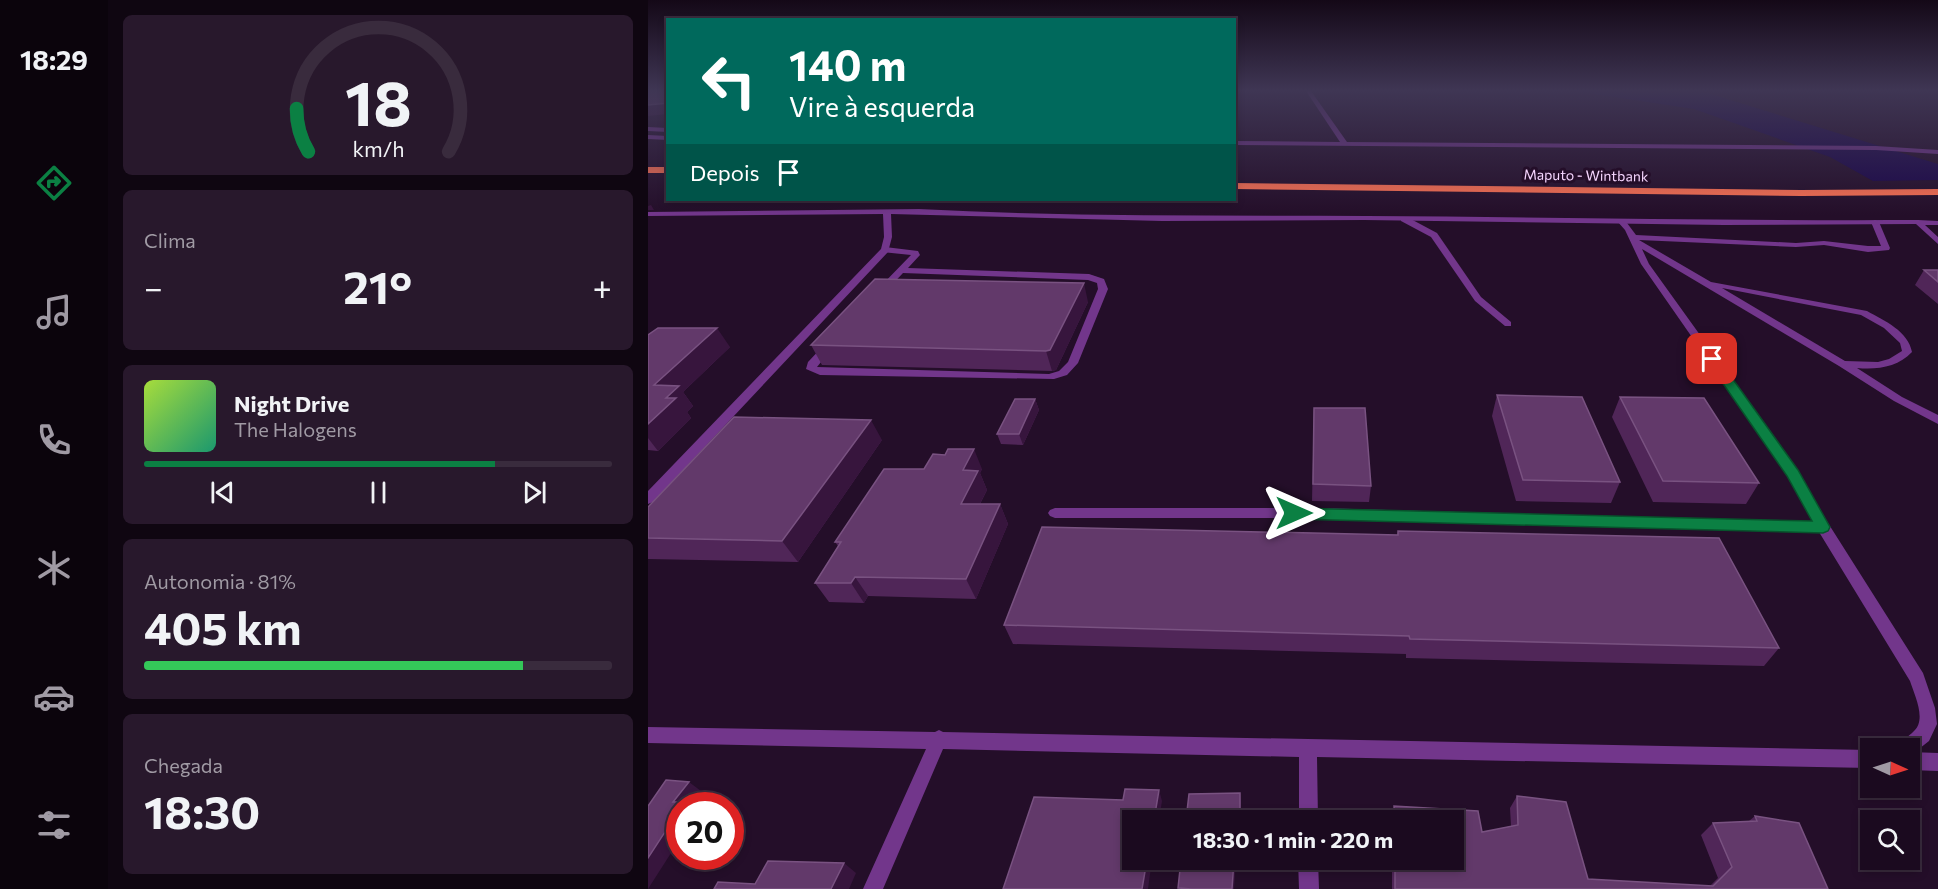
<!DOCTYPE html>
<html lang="pt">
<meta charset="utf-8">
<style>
:root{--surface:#1b0a1f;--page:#28182c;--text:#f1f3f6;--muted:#a09aa4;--line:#392b3d;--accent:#0b8043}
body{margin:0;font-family:Commissioner,sans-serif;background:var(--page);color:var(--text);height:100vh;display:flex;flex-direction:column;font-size:22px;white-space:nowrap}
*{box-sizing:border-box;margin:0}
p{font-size:20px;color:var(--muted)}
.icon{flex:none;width:33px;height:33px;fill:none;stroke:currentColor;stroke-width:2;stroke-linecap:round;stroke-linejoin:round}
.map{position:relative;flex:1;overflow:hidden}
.panel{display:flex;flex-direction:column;gap:15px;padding:15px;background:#0f0611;width:540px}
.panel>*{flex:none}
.top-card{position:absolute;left:18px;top:18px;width:570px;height:183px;border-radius:0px;box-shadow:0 3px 9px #0003,0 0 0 2px var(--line);background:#00695c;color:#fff;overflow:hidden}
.needle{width:39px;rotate:93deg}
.fabs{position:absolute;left:1212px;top:738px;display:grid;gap:12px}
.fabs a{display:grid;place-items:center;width:60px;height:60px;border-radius:0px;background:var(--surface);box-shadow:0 3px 9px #0003,0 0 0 2px var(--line);font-size:30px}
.speed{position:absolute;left:18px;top:792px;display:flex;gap:12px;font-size:30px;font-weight:700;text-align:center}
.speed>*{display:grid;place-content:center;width:78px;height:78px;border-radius:50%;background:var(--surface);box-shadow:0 3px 9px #0003,0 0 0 2px var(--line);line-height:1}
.speed .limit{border:9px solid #d22;background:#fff;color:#111}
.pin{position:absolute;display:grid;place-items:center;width:51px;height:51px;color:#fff;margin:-26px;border-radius:12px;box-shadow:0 3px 9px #0006}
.me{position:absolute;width:66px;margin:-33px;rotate:90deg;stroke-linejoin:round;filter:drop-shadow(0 0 4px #0008)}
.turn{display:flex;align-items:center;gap:21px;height:126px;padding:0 24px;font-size:27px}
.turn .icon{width:78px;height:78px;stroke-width:2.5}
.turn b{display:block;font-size:42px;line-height:51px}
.then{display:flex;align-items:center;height:57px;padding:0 24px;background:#0003;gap:12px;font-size:22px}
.big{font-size:45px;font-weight:700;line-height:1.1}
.panel .card{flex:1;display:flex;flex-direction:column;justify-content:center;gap:9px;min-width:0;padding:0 21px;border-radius:9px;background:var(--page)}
.panel .dial{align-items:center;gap:0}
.dial svg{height:156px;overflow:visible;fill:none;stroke:var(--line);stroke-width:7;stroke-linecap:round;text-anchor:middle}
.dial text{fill:var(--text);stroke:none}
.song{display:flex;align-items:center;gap:18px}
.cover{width:72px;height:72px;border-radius:9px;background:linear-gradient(135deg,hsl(80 70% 55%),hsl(160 70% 35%))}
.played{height:6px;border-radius:3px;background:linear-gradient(90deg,var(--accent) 75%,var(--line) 75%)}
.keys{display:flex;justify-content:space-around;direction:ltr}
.heat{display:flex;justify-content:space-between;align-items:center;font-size:33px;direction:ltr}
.charge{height:9px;border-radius:4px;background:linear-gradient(90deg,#34c759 81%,var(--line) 0)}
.trip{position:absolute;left:474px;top:810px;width:342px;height:60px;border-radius:0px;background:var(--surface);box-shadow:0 3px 9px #0003,0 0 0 2px var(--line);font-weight:700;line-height:60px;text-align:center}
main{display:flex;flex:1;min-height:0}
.dock{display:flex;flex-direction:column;width:108px;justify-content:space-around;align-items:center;background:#0b040c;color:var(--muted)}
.dock .icon{width:42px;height:42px}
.dock .current{color:var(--accent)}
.dock b{font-size:27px;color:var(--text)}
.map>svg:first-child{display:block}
.water{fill:#1a0649}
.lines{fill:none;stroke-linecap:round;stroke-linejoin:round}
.lane{fill:#72368b;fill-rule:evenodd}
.street{fill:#72368b;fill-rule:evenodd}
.highway{fill:#ff7151;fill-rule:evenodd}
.wall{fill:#502658}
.shaded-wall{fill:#37153d}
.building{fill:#62396a;stroke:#795281;stroke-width:1.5}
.route{fill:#0b8043;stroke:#07532c;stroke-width:1.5}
.labels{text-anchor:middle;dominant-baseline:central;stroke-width:6;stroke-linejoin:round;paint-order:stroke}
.far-street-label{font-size:14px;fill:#f6d6ff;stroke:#240e29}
</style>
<main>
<nav class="dock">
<b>18:29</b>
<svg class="icon current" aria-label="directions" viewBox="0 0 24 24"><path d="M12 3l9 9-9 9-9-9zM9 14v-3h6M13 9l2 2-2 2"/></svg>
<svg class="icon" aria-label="music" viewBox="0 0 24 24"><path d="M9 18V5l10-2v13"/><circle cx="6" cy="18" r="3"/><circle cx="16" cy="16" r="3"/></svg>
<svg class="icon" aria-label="phone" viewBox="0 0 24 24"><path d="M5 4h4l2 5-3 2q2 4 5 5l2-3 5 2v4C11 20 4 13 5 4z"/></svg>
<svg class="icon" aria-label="climate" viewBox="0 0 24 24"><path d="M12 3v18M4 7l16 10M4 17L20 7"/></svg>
<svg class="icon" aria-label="car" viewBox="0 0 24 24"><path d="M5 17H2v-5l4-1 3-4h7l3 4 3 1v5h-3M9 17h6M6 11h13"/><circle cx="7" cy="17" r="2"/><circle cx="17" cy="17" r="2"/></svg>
<svg class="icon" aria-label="filters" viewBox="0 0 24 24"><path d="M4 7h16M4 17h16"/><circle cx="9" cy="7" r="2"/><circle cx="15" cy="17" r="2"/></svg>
</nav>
<section class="panel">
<div class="card dial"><svg viewBox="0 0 100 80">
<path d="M14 69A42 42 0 1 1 86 69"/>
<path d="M14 69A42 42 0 0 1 8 47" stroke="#0b8043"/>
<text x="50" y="56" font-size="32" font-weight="700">18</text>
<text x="50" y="72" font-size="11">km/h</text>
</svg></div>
<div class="card"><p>Clima</p>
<div class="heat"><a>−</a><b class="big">21°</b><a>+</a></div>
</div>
<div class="card">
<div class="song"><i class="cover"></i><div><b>Night Drive</b><p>The Halogens</p></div></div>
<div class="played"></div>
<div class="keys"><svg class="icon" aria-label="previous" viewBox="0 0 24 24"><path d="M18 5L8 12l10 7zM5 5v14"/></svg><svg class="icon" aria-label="pause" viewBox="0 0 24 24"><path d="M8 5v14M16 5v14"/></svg><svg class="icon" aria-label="next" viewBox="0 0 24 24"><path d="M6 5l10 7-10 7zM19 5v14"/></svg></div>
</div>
<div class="card"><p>Autonomia · 81%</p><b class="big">405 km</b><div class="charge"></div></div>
<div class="card"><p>Chegada</p><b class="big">18:30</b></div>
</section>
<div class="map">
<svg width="1290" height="889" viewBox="0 0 1290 889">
<rect width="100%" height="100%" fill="#240e29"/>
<path class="water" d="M926 91H1053L1290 164V180L1225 181 1182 157 1046 109Z"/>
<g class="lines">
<path class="lane" d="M0 127 20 128V132L0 131Z
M753 217H759L789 233 833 297 863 322V326H857L827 301 783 237 753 221Z
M970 219H976L988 235 1148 243 1176 241 1220 246H1233L1223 222 1227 220 1231 222 1242 248 1241 250 1220 252 1176 245 1148 247 991 240 1063 282 1219 311C1237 321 1260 331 1264 352 1250 367 1229 370 1209 368L1254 397 1290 415V424L1246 401 1191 366 994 249 1001 264 1149 470 1180 523 1275 673 1287 708 1289 724 1281 741 1262 756V748H1250C1254 740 1260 737 1266 731 1279 719 1266 694 1262 681L1171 532 670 518H407L402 516 400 513 402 510 407 508H670L1165 522 1140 475 993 264 977 230 969 221ZM1074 288 1213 315 1236 328 1252 343 1254 351 1241 359 1230 362 1197 361Z
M237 247 270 251 272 255 260 268 441 274 456 279 460 289 430 363 419 375 406 379 172 375 158 369 160 362 176 345 180 344 185 347 169 367 401 374 411 371 420 362 450 289 449 283 440 280 255 273 236 293H230V289L263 255 234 252V248Z"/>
<path class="street" d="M658 91H663L699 142 1228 146 1290 150V154L1228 150 586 145V141L692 142Z
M0 135 20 136V140L0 139Z
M271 209C421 217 568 215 718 216 902 217 1086 221 1270 220L1290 221V225H1277L1290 237V244L1268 224 1076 225 716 220 514 221 243 214 244 237 240 252 5 502 0 504V491L233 249 236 237 235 214 0 216V212Z
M0 727 287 732 291 730 295 732 1222 750V768L669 757 670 820H651V757L295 749 235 889H215L278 749 0 743Z
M1262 752 1290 753V771L1262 770Z
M650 860H670L671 889H651Z"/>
<path class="highway" d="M0 167H20V173H0Z
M586 183 1153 190 1290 189V195L1153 196 586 189Z"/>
</g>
<path class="wall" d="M1276 270H1290V304L1267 285Z
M440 302 408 370 404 371 174 365 163 345Z
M0 335 82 347 35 392 45 406 39 412 43 418 10 451 0 450Z
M849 395 972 482 963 503 868 501 844 416Z
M972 397 1111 483 1098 504 1005 502 964 417Z
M387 399 391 410 375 445 353 444 349 434Z
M666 408 723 486 721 502 664 501Z
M234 440 150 562 0 559V507Z
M276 469H334L332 473 339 490 332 504H352L360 524 328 599 220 596 216 603 181 602 167 583 190 546 187 542Z
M750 531 1131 648 1116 666 758 658V654L365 644 356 625 749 535Z
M869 796 918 802 940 879 1062 886 1070 878 1053 835 1065 823 1101 821 1107 816 1151 823 1180 889H744V860H806V820H743L746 806 830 811 834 832 863 826 862 808Z"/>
<path class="shaded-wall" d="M20 103V114L0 116V105Z
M3 205 6 210H0V206Z
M436 283 440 302 408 370 404 371 398 351Z
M69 328 82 347 35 392 45 406 39 412 43 418 10 451 0 438V424L6 385Z
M387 399 391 410 375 445 371 434Z
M223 420 234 440 150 562 134 541Z
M326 449 334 469 332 473 339 490 322 523 313 504 315 470Z
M352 504 360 524 328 599 318 579Z
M207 577 220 596 216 603 203 583Z
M41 782 53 791 42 806H32L25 802Z
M511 790 514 801 511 820H506Z
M592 793 593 802V820H592Z
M32 809V839L0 889V858Z
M499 860H504L500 889H494Z
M586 860H588L586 889H584Z
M196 863 208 873 201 889H183Z"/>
<path class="building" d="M0 91H20V103L0 105Z
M1276 270H1290V282Z
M227 279 436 283 402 350 398 351 163 345Z
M10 328H69L6 385 31 386 18 398H28L0 424V335Z
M849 395 934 397 972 482 875 480Z
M972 397 1056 398 1111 483 1015 481Z
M367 399H387L371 434H349Z
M666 408H717L723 486 665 484Z
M86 417 223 420 134 541 0 538V507Z
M300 449H326L315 470 330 471 313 504H352L318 579 207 577 203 583H167L193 542H187L236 469H276L285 454 297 455Z
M394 527 750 535V531L1071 538 1131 648 762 639 761 636 356 625Z
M18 780 41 782 25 802H36L34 806H32V809L0 858V806Z
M477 789 511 790 506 820H484V860H499L494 889H355L386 797 475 800Z
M592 793V820H538L541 794Z
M869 796 918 802 940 879 1065 886 1084 867 1065 823 1109 821 1107 816 1151 823 1180 889H747V860H806V820H747L746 806 830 811 834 832 870 825Z
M533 860H586L584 889H544L530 888Z
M120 861 196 863 183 889H66L70 882 107 884Z"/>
<linearGradient id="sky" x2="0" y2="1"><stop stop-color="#140817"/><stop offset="0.42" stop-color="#3f3654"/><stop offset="1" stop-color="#3f3654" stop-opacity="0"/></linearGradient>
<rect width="1290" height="215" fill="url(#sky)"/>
<path class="route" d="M1064 356 1069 357 1150 470 1182 527 1180 531 1175 533 646 519 641 517 639 513 641 509 646 508 1164 521 1139 476 1058 359Z"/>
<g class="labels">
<g class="far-street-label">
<text transform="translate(938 175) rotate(1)">Maputo - Wintbank</text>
</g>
</g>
</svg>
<div class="fabs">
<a><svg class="needle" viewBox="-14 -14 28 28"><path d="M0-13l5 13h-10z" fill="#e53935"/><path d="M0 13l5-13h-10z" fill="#a09aa4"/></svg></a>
<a><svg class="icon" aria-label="search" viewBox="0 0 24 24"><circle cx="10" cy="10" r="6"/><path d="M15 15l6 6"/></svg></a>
</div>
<div class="speed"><div class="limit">20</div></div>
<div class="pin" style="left:1064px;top:359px;background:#d93025"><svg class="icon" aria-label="arrive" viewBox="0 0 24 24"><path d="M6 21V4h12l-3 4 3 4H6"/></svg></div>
<svg class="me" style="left:646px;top:513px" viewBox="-20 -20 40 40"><path d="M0-17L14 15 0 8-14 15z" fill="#0b8043" stroke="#fff" stroke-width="4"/></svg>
<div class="trip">18:30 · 1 min · 220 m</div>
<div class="top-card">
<div class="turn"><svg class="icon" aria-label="left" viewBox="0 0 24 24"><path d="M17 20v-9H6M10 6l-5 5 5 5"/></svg><div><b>140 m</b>Vire à esquerda</div></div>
<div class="then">Depois<svg class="icon" aria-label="arrive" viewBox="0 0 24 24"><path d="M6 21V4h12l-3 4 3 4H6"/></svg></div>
</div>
</div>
</main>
